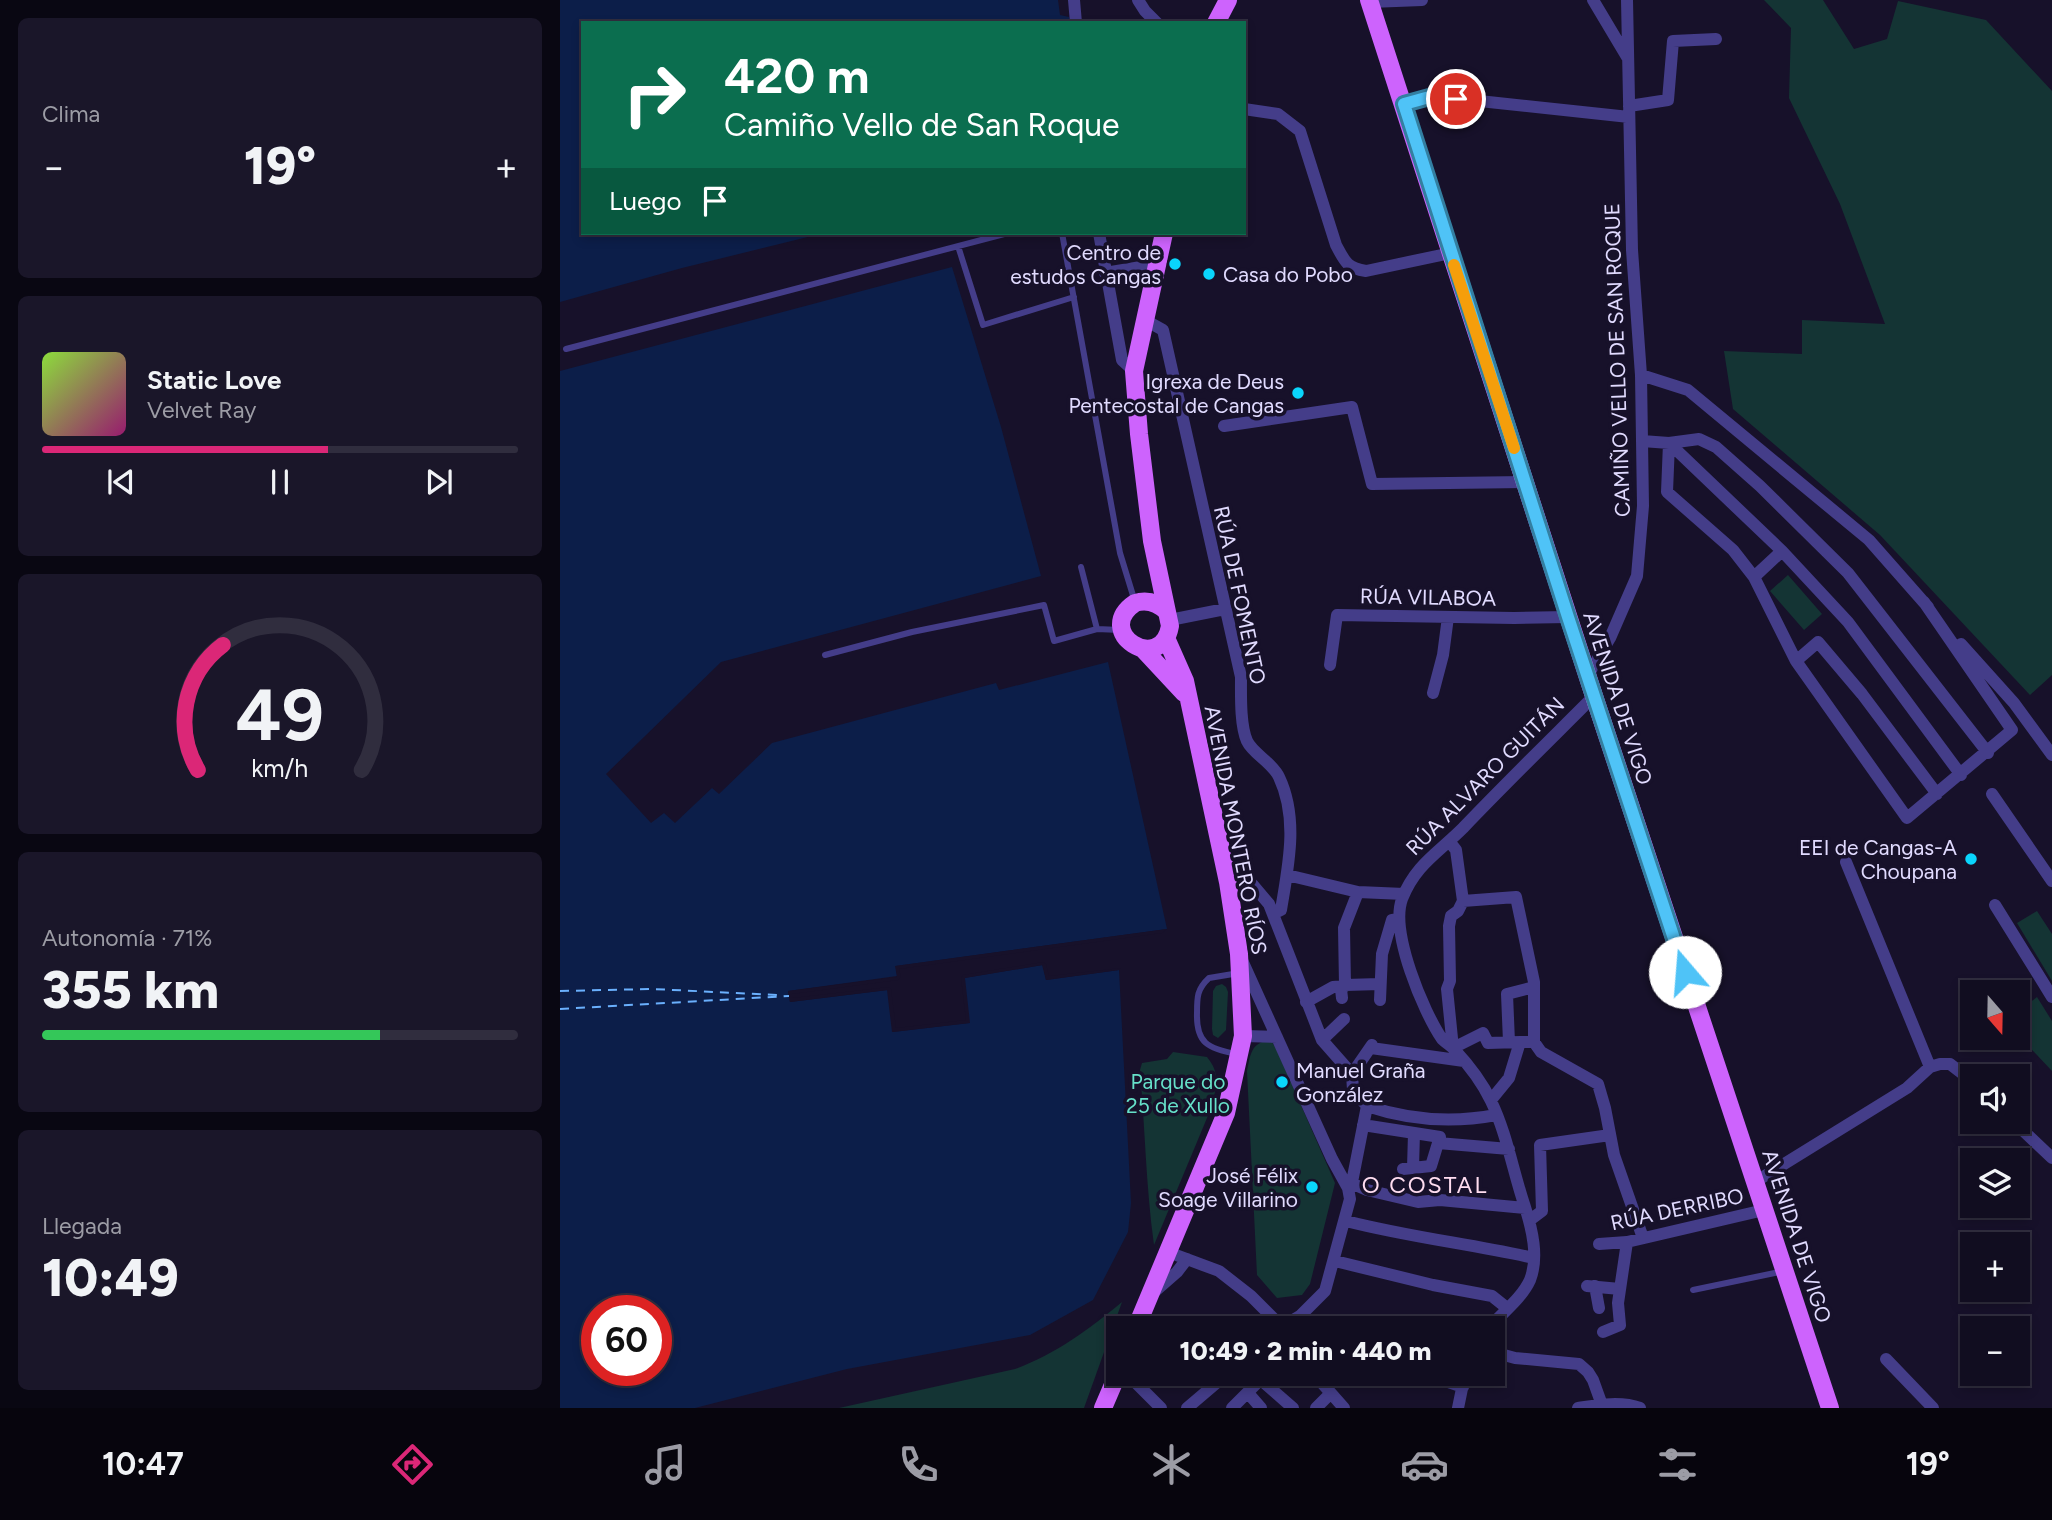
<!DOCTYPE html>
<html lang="es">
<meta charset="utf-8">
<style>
:root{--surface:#110d20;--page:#1a1629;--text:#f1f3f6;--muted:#9c9ca5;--line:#302d3e;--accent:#db2777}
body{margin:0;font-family:Figtree,sans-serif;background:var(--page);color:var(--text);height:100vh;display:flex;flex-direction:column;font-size:26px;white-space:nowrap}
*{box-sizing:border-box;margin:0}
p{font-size:23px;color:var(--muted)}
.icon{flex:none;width:38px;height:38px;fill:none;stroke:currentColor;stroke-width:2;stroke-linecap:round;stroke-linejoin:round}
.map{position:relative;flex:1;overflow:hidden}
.sheet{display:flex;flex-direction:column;gap:18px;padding:18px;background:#090712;width:560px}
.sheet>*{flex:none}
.guide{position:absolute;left:21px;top:21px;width:665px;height:214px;border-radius:0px;box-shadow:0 4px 10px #0003,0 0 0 2px var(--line);background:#0b6e4f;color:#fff;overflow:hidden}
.needle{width:46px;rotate:160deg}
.controls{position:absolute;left:1400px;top:980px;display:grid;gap:14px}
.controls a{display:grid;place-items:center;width:70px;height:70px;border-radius:0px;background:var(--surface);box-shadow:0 4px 10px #0003,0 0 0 2px var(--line);font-size:35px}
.speed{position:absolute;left:21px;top:1295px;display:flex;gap:14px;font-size:35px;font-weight:700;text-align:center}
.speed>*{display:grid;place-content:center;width:91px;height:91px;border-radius:50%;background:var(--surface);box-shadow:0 4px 10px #0003,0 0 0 2px var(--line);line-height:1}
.speed .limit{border:10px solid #d22;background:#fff;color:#111}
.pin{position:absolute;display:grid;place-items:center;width:60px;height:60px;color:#fff;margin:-30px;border:4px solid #fff;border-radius:50%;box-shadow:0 2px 7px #0007}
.me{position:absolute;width:77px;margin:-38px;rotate:342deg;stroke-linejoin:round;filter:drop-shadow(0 0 5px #0008)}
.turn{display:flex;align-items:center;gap:24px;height:147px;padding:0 28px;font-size:32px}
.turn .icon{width:91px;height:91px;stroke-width:2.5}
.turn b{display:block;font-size:49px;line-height:60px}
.then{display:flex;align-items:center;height:66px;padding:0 28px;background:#0003;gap:14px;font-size:26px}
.big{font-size:52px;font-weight:800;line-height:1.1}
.sheet .card{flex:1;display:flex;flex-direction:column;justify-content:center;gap:10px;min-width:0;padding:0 24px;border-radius:10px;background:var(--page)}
.sheet .dial{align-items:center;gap:0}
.dial svg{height:182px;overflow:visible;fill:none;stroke:var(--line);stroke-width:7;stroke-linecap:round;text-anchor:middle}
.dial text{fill:var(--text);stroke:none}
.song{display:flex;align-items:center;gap:21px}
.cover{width:84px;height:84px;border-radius:10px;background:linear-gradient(135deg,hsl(90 70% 55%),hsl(320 70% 35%))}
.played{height:7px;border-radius:4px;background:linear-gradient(90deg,var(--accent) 60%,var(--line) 60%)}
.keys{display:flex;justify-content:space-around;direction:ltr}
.heat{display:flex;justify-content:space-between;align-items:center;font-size:38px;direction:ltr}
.charge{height:10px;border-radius:5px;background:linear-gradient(90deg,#34c759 71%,var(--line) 0)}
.trip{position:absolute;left:546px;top:1316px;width:399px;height:70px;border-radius:0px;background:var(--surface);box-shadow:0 4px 10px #0003,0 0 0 2px var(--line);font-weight:800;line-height:70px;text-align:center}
.menu{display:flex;height:112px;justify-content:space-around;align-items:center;background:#07050d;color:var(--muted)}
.menu .icon{width:49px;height:49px}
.menu .selected{color:var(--accent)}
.menu b{font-size:32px;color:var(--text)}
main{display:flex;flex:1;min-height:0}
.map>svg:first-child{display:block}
.green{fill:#143434}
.water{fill:#0c1e49;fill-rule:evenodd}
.pier{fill:#17112a}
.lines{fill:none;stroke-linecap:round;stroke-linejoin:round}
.ferry{stroke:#6ab0fd;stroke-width:2;stroke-dasharray:9 7;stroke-linecap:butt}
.lane{stroke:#443d89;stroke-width:6}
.street{stroke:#443d89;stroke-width:12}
.primary{stroke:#cd63fd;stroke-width:18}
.route-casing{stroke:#337fa1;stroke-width:18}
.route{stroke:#4fc3f7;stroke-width:12}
.slow{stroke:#f59e0b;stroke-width:12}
.poi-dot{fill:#0ad5fc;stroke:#17112a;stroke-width:2.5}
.labels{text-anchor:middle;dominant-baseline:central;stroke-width:7;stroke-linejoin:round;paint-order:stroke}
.poi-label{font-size:21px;fill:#e1dbff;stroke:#17112a;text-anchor:end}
.street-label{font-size:21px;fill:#e1dbff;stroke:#17112a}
.park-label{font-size:21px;fill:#66e0c9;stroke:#17112a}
.neighbourhood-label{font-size:23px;letter-spacing:2px;fill:#ffddf0;stroke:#17112a}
</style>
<main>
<section class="sheet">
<div class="card"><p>Clima</p>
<div class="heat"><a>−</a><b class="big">19°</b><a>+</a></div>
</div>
<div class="card">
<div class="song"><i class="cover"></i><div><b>Static Love</b><p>Velvet Ray</p></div></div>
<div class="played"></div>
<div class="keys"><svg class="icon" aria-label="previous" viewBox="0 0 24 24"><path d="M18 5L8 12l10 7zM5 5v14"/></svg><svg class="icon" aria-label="pause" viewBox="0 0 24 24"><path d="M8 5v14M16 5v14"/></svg><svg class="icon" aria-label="next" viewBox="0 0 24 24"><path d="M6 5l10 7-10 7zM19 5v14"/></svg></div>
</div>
<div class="card dial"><svg viewBox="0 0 100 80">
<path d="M14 69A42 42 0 1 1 86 69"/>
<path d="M14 69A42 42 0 0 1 25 14" stroke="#db2777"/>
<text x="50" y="56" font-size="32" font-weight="700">49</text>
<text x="50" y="72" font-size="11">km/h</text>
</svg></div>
<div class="card"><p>Autonomía · 71%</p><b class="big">355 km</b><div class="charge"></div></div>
<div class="card"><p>Llegada</p><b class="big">10:49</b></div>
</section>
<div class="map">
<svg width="1492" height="1408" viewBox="0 0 1492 1408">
<rect width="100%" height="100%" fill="#17112a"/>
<path class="green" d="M1204 0H1263L1294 49 1327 39 1338 1 1426 20 1492 91V675L1470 695 1320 535 1173 409 1164 351 1242 354V320L1325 324 1280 204 1229 98 1231 28Z
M1228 575 1262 614 1244 630 1210 591Z
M1477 911 1492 934V981L1457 923Z
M662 984 666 987 668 992 666 1030 658 1038 653 1035 652 1029 653 991 656 986Z
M1477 997 1492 1021V1071L1458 1035V1012Z
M705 1041 712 1042 716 1048 775 1183 750 1284 742 1295 717 1298 697 1275 687 1071C690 1058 690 1045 705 1041Z
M613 1052 647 1057C661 1074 656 1086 652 1106L594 1245C586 1187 585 1128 580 1070L582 1063 607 1059Z
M562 1302 524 1408H279L455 1369C496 1354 528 1330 562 1302Z"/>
<path class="water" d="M0 0H498L500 15 509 17V23H23V233H264L122 268 0 302Z
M392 267 441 427 481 576 161 662 46 774 91 823 104 813 115 823 152 788 159 794 212 743 436 683 439 690 548 662 607 929 336 966 337 976 228 991 230 1002 328 990 333 1032 409 1023 404 978 483 965 486 980 559 970 571 1203 568 1232 533 1300 470 1335 287 1369 135 1408H0V371ZM37 1311H96V1370H37Z"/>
<path class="pier" d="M607 929 602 933 339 969 341 977 338 980 232 994V998L329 987 331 989 336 1028 406 1020 401 978 403 975 483 962 486 964 489 976 561 968 559 970 486 980 482 965 405 978 410 1023 332 1032 327 990 230 1002 228 991 337 977 335 966Z"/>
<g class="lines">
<path class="ferry" d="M0 991 93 989 217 995
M0 1009 229 996"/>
<path class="lane" d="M502 233 560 553 575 602
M398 246 423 325 514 297
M6 349 448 233
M521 567 537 629
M265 655 352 632 484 605 494 641 537 629 560 630
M677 1054C648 1049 636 1043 637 1013 637 997 637 989 649 978L679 973
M1133 1290 1224 1271"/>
<path class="street" d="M514 0 516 23
M578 0 585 11 597 23
M1033 0 1067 57
M810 2 862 0
M844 104 873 96 1069 117
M1069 106 1108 100 1113 41 1156 39
M684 109 718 114 740 131 776 245C785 262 787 268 806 271L891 253
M539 233 562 360 574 371
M545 273 599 264
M585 320 603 330 681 677C681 695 680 725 687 741 693 754 712 762 719 777 739 819 728 867 721 910L713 914
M1081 375 1128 390 1309 540 1368 607
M664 426 792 407 812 484 965 482
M1082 441 1109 443 1139 439 1156 447 1200 486 1288 573 1428 753
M1109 443 1222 551 1288 622 1401 775
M1109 443 1107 492 1173 550 1194 577 1236 661
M1194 577 1222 551
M1364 602 1452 730 1347 818 1236 661 1258 642 1302 694 1377 794
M610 620 665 609
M1401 644 1454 703 1492 755
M770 665 777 615 954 618 1008 617
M1028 675 1050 638 1077 576 1083 506 1081 375 1072 250 1067 0
M873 693 883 655 888 617
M1432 794 1492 881
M889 841 896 850 903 901 898 911 891 916 889 926 890 981 887 989 893 1048
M1286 862 1370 1067
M727 875 798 892 844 894
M668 882 692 884 709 904 762 1040 792 1074 793 1090 807 1106
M903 901 956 897 974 982V1042H960L949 1078 931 1100
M1435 905 1492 997
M681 958 772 1159 788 1188 790 1199 765 1291 740 1316 720 1328
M785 985 820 984
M782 998 781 989 785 985 784 928 798 892
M820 1000 822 954 832 920 839 919
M746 1002 773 987 785 986
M683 1036 717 1037
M762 1040 784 1019
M949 1042 947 994 974 987
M974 1042 981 1052 1038 1084 1045 1108 1054 1155 1083 1238
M811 1048 904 1061
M893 1048 923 1033 928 1043 960 1042
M792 1074 812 1045
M807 1106C849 1120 894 1123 936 1115
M1454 1122 1492 1158
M803 1125 880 1137 878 1143 949 1149
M853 1168 854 1133
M843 1169 871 1166 878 1143
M784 1180 807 1190 858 1202 880 1200 965 1208
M792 1182 807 1106
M1195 1182 1347 1088 1370 1067 1380 1064H1390L1412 1081
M970 1220 982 1211 980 1145 1050 1135
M786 1221C848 1237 911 1244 974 1258
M1039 1244 1067 1242 1204 1210
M608 1252 659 1271 691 1296 722 1327
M775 1261 873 1285 932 1296 947 1308
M1027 1286 1060 1289
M1035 1286 1039 1308
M593 1293 617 1272 627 1259
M740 1316 754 1328
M929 1328C942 1313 962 1298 970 1280 979 1257 972 1229 965 1207 953 1172 947 1134 931 1101 923 1084 907 1063 894 1049 890 1045 886 1043 882 1039 863 1011 830 932 842 899 855 865 878 853 903 828 946 783 990 740 1034 696
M1043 1332 1060 1325 1058 1303 1067 1242
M933 1352 955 1358 1019 1364 1028 1372 1033 1380 1042 1405
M1326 1359 1373 1408
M562 1374 575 1382 601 1408
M754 1374 784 1408
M865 1374 903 1387
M701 1380 733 1408
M688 1393 701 1408
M627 1408 667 1374
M672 1408 706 1374
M756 1408 770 1394
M898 1408 905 1374
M1018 1408C1038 1405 1061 1401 1080 1408"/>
<path class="primary" d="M809 0 1034 696 1270 1408
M656 23 668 0
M604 233 574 371 579 434 592 541 610 626C601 676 532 632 575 603 588 599 598 603 607 612
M583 649 624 693
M576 1328 666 1113 683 1036 679 954 668 882 625 681 606 638
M543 1408 558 1373"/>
</g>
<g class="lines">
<defs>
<path id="route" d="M896 99 873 96 844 104 1008 617 1125 972"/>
</defs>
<use href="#route" class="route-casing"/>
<use href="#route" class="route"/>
<path class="slow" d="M894 265 954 448"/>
</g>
<g class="poi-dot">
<circle cx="615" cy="264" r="7"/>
<circle cx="649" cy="274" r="7"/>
<circle cx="738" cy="393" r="7"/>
<circle cx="1411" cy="859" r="7"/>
<circle cx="722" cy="1082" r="7"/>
<circle cx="752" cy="1187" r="7"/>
</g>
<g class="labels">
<g class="poi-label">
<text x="601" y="252">Centro de<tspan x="601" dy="24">estudos Cangas</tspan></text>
<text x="663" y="274" text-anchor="start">Casa do Pobo</text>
<text x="724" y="381">Igrexa de Deus<tspan x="724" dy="24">Pentecostal de Cangas</tspan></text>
<text x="1397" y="847">EEI de Cangas-A<tspan x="1397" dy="24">Choupana</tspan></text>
<text x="736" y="1070" text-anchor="start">Manuel Graña<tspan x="736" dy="24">González</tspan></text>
<text x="738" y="1175">José Félix<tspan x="738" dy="24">Soage Villarino</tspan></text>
</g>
<g class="street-label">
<text transform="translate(1057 360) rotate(-92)">CAMIÑO VELLO DE SAN ROQUE</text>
<text transform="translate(680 595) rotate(78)">RÚA DE FOMENTO</text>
<text transform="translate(868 597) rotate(1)">RÚA VILABOA</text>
<text transform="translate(1058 698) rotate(72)">AVENIDA DE VIGO</text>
<text transform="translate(925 776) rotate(-45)">RÚA ALVARO GUITÁN</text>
<text transform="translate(676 830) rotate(79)">AVENIDA MONTERO RÍOS</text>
<text transform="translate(1117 1209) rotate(-12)">RÚA DERRIBO</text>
<text transform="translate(1237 1236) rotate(72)">AVENIDA DE VIGO</text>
</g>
<g class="park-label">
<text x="618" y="1081">Parque do<tspan x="618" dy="24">25 de Xullo</tspan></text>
</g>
<g class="neighbourhood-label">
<text x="865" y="1185">O COSTAL</text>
</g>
</g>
</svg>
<div class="controls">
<a><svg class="needle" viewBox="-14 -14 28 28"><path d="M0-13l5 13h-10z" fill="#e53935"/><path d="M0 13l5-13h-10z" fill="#9c9ca5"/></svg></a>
<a><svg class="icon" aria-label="sound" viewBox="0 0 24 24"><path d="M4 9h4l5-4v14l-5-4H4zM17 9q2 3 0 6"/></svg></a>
<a><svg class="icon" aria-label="layers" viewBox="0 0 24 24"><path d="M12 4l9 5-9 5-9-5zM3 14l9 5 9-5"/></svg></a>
<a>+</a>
<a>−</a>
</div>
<div class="speed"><div class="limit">60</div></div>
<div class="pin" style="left:896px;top:99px;background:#d93025"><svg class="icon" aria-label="arrive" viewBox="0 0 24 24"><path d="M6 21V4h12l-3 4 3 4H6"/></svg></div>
<svg class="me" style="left:1125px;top:972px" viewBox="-20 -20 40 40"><circle r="19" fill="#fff"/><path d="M0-13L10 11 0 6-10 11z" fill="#4fc3f7"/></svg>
<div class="trip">10:49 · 2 min · 440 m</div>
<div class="guide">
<div class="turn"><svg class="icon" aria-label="right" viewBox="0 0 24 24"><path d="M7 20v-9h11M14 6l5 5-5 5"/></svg><div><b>420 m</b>Camiño Vello de San Roque</div></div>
<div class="then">Luego<svg class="icon" aria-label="arrive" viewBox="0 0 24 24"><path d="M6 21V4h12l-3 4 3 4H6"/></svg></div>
</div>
</div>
</main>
<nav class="menu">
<b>10:47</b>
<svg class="icon selected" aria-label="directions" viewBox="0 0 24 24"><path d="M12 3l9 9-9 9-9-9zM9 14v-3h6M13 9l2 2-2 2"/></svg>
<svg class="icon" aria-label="music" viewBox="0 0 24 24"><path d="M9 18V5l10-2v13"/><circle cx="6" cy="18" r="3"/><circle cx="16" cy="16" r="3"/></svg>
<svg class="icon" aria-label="phone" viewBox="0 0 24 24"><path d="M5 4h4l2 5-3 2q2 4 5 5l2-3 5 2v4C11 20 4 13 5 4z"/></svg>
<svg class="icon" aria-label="climate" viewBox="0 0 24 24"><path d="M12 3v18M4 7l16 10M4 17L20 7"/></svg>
<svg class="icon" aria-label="car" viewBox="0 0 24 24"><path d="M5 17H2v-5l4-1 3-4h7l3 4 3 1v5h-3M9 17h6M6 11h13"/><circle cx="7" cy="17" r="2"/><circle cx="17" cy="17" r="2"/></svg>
<svg class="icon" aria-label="filters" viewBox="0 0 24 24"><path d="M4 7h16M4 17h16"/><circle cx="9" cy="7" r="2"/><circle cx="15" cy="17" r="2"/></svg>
<b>19°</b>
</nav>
